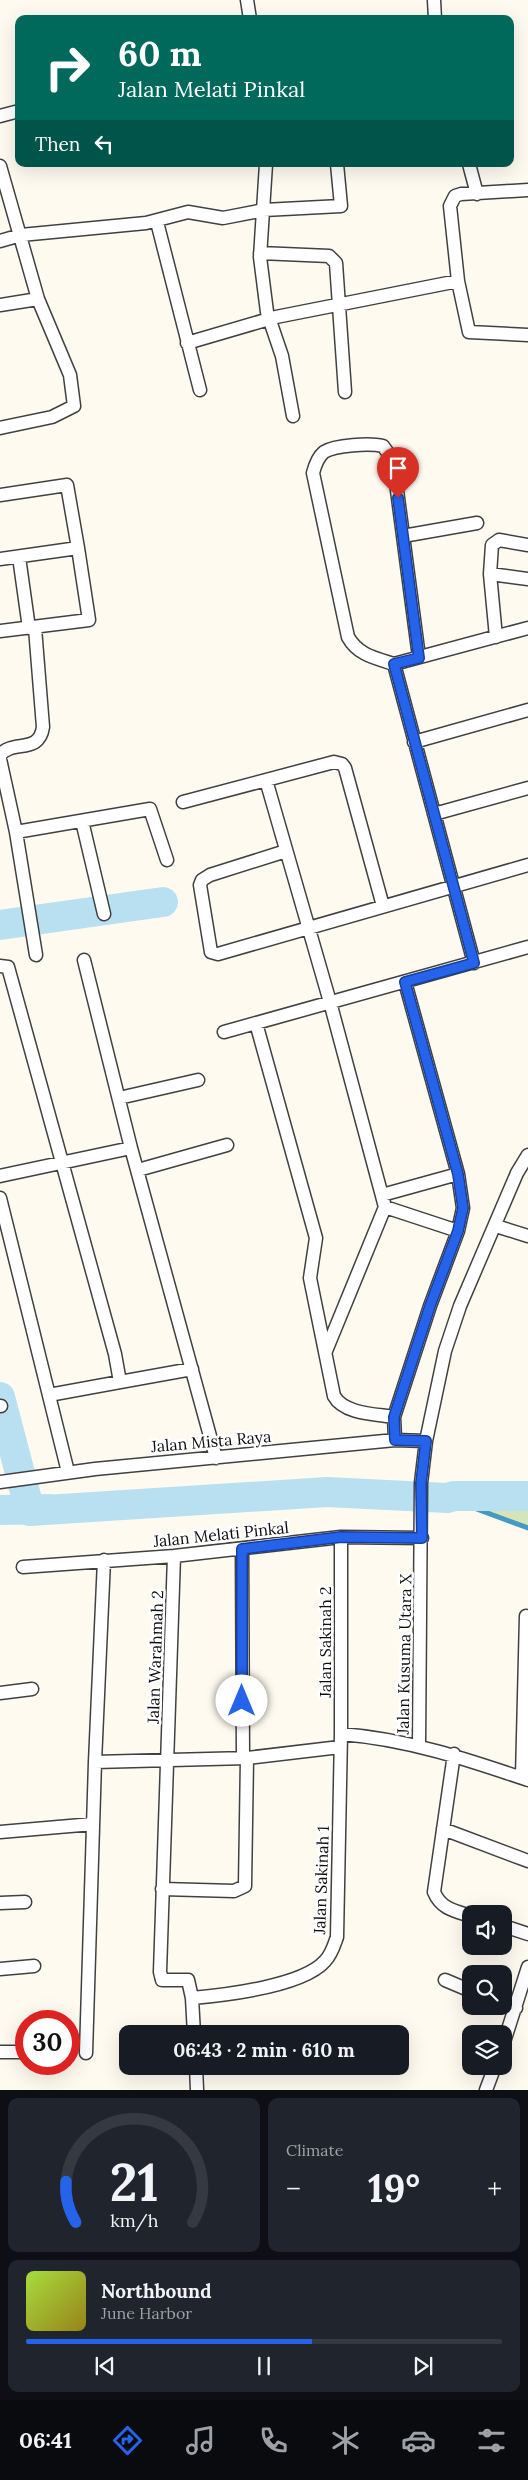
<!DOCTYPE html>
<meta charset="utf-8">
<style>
:root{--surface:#171b24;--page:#20242c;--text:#f1f3f6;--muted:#9ea1a6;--line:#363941;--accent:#2563eb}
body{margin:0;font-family:Lora,serif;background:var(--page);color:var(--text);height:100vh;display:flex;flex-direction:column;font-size:19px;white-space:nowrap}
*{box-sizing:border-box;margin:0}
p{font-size:16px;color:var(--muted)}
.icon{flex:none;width:28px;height:28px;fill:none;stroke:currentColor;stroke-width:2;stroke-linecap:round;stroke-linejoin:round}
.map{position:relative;height:2090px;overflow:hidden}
.sheet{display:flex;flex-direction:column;gap:8px;padding:8px;background:#0d0f14;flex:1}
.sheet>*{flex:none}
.hud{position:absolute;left:15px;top:15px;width:499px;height:152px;border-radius:10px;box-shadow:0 5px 20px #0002;background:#00695c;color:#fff;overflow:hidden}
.buttons{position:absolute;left:462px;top:1905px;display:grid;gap:10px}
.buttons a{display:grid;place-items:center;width:50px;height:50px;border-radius:10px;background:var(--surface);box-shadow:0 5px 20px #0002;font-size:25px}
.speed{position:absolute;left:15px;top:2010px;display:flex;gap:10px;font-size:25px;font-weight:700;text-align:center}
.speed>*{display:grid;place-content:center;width:65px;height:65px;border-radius:50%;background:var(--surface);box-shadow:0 5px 20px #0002;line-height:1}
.speed .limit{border:8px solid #d22;background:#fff;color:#111}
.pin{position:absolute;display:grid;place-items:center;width:42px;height:42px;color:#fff;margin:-51px -21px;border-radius:50% 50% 50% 0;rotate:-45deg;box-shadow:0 0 5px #0007}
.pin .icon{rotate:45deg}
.me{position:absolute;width:55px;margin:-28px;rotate:0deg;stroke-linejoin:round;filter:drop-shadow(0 0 4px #0008)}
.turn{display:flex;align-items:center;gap:18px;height:105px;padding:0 20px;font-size:22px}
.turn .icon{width:65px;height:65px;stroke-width:2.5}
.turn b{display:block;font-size:35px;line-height:42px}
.then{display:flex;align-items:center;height:48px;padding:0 20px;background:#0003;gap:10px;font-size:19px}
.big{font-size:38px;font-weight:800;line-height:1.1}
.sheet .card{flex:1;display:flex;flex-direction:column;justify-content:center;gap:8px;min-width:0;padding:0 18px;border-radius:10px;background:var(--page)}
.sheet .dial{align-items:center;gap:0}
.dial svg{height:130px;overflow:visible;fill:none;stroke:var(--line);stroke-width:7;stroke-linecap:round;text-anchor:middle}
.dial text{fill:var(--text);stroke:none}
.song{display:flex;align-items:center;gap:15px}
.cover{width:60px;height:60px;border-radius:8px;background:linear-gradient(135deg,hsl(80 70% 55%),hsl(50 70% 35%))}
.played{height:5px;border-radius:2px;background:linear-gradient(90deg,var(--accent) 60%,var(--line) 60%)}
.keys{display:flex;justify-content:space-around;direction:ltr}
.heat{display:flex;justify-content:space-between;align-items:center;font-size:28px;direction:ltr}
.sheet .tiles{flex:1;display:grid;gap:8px;grid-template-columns:1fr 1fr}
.card:last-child{grid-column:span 2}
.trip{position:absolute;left:119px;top:2025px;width:290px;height:50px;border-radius:10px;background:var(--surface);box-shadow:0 5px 20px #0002;font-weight:800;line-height:50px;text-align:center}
.menu{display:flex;height:80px;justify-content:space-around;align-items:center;background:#090b0e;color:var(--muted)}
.menu .icon{width:35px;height:35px}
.menu .current{color:var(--accent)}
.menu b{font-size:22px;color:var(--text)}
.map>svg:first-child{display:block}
.green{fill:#d4e5bc}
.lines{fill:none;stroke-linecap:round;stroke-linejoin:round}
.stream{stroke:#4699c1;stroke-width:5}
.river{stroke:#b9e0f1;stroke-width:30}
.minor-casing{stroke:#414141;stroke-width:15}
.minor{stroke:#fff;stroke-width:12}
.route-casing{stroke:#184099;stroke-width:12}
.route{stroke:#2563eb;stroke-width:9}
.labels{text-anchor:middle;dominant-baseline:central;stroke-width:5;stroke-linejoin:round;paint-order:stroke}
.street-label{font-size:16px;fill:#0e0e0e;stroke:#fff}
</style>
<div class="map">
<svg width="528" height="2090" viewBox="0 0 528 2090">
<rect width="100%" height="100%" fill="#fefaf0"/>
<path class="green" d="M423 1484 454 1496H528V1528L502 1517 453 1502 427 1510Z"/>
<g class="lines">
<path class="stream" d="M528 1496H454L447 1498 528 1528"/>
<path class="river" d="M0 925 163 902
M0 1397 30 1511 327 1492 447 1498 454 1496H528
M0 1510 50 1509"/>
<defs>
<path id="minor" d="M247 0 250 19
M434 0 435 19
M0 116 19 111
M266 164 260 257 267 312 282 356 293 416
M469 164 477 194
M0 166 38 299 70 375 74 406 52 417 0 428
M528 190 461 194 455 196 450 206 458 281 469 332 528 335
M157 222 200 390
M0 241 21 235 146 223 188 212 223 218 264 210 341 206 337 164
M260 253 329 256 336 263 345 392
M0 305 38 299
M187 343 276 317 458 281
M0 495 67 485 78 548 0 559
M403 536 477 523
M19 557 29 628
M490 574 528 579
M0 631 89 620 78 548
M496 637 490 574 492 545 499 540 528 545
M394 664C375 658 358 655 348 637L313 473C315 465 318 457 324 452 335 445 370 443 383 446L393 460 419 657
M414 742 528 710
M0 755C13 739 39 755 43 727L35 628
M0 759 16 832 36 955
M266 780 330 1002 385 1207 326 1351
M183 802 334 762 342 764 345 768 383 906
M434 814 528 788
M82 821 104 914
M16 832 150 809 167 860
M286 851 210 875 202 880 200 885 211 952 218 954 528 865
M84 960 131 1148 216 1458
M474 963 394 664 528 628
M0 966 8 967 115 1354 120 1382 192 1369
M256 1023 316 1238 310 1278 334 1396C344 1414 375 1414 394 1417
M224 1032 528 947
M119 1098 198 1080
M138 1170 227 1145
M0 1176 131 1148
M382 1195 458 1174
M0 1198 68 1472
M385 1207 458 1231
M496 1226 528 1236
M49 1395 120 1382
M0 1406H1
M395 1440 394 1417 430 1306 458 1231 463 1208 458 1174 405 982
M0 1482 95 1469 395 1440 426 1441
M242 1549 243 1758
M174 1556 160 1972 162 1980H188L192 1998 194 2034
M23 1567 174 1556 341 1537 422 1538
M0 1693 32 1689
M341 1734C407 1739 466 1759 528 1780
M419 1745 421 1483 426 1441 445 1351 460 1306 517 1173 528 1155
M454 1754 434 1892C441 1909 455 1911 471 1916
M95 1762 104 1560
M522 1777 526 1616
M443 1829 528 1861
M0 1832 93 1824
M162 1889 234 1891 245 1886 247 1758
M0 1903 25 1902
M504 1926 528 1934
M0 1969 34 1966
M445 1980 471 1991
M192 1998C225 1995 303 1986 325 1961 332 1954 334 1945 337 1937L341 1734V1537
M504 2003 516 2008
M504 2042 528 1967
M0 2052H26
M86 2053 95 1762 247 1758 340 1747
M196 2066 197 2090
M486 2090 495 2066"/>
</defs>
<use href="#minor" class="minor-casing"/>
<use href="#minor" class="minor"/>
</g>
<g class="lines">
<defs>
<path id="route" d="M242 1701V1549L341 1537 422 1538 421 1483 426 1441 395 1440 394 1417 430 1306 458 1231 463 1208 458 1174 405 982 474 963 394 664 419 658 398 498"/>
</defs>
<use href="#route" class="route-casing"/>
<use href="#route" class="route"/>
</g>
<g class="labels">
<g class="street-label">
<text transform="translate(211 1441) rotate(-5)">Jalan Mista Raya</text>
<text transform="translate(221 1534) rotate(-6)">Jalan Melati Pinkal</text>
<text transform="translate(325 1642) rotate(-90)">Jalan Sakinah 2</text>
<text transform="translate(404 1654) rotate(-89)">Jalan Kusuma Utara X</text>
<text transform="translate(155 1657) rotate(-88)">Jalan Warahmah 2</text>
<text transform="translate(321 1880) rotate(-88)">Jalan Sakinah 1</text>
</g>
</g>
</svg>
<div class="buttons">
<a><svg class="icon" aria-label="sound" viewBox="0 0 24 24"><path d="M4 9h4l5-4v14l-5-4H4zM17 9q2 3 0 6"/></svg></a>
<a><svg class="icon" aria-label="search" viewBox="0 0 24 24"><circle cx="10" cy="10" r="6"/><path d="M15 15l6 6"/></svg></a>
<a><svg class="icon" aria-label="layers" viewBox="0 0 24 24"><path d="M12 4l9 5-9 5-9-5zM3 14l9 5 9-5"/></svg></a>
</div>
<div class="speed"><div class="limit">30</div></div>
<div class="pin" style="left:398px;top:498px;background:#d93025"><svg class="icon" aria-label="arrive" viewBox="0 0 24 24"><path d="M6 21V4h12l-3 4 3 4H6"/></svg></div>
<svg class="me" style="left:242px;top:1701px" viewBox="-20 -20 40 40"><circle r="19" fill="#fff"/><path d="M0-13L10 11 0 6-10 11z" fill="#2563eb"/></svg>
<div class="trip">06:43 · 2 min · 610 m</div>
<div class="hud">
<div class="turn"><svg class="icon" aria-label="right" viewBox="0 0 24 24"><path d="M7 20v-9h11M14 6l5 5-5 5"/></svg><div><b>60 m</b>Jalan Melati Pinkal</div></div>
<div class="then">Then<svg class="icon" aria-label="left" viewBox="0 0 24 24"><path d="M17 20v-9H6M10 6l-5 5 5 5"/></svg></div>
</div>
</div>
<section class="sheet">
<div class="tiles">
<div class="card dial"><svg viewBox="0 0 100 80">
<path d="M14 69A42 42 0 1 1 86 69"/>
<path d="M14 69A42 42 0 0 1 8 44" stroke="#2563eb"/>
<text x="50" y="56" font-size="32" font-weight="700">21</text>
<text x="50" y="72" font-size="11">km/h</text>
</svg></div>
<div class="card"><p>Climate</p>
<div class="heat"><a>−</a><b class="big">19°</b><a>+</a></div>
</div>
<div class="card">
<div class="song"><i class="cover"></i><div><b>Northbound</b><p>June Harbor</p></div></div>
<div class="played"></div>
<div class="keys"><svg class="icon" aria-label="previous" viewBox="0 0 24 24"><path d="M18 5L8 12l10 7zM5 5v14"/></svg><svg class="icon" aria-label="pause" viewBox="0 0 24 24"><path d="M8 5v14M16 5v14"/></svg><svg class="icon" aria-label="next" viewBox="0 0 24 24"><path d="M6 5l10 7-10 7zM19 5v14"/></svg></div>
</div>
</div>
</section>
<nav class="menu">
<b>06:41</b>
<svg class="icon current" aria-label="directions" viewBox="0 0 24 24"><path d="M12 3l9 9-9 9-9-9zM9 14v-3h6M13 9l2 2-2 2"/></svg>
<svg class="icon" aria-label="music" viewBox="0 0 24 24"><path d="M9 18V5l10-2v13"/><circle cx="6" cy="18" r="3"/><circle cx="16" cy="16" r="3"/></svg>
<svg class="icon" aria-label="phone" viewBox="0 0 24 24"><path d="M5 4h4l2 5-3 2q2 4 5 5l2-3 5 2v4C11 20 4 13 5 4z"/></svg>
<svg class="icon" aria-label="climate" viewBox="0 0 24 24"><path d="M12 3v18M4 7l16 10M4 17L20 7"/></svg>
<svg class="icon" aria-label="car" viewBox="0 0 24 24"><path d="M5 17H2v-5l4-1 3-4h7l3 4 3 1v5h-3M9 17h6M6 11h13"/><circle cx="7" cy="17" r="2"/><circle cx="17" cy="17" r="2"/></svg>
<svg class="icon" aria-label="filters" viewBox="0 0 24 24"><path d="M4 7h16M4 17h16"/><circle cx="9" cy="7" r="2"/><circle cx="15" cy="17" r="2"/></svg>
</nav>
